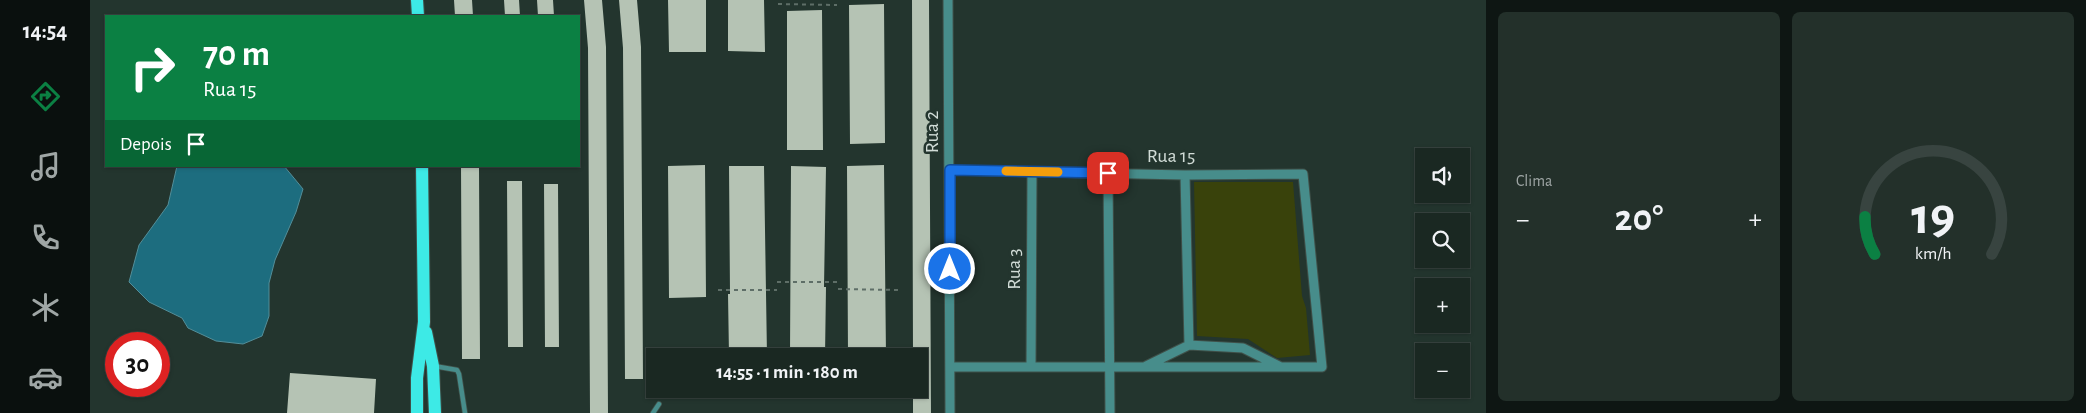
<!DOCTYPE html>
<html lang="pt">
<meta charset="utf-8">
<style>
:root{--surface:#1a2822;--page:#23302a;--text:#f1f3f6;--muted:#9fa6a5;--line:#384440;--accent:#0b8043}
body{margin:0;font-family:"Alegreya Sans",sans-serif;background:var(--page);color:var(--text);height:100vh;display:flex;flex-direction:column;font-size:19px;white-space:nowrap}
*{box-sizing:border-box;margin:0}
p{font-size:16px;color:var(--muted)}
.icon{flex:none;width:28px;height:28px;fill:none;stroke:currentColor;stroke-width:2;stroke-linecap:round;stroke-linejoin:round}
.map{position:relative;flex:1;overflow:hidden}
.sheet{display:flex;flex-direction:column;gap:12px;padding:12px;background:#0e1613;width:600px}
.sheet>*{flex:none}
.hud{position:absolute;left:15px;top:15px;width:475px;height:152px;border-radius:0px;box-shadow:0 1px 4px #0004,0 0 0 1px var(--line);background:#0b8043;color:#fff;overflow:hidden}
.buttons{position:absolute;left:1325px;top:148px;display:grid;gap:10px}
.buttons a{display:grid;place-items:center;width:55px;height:55px;border-radius:0px;background:var(--surface);box-shadow:0 1px 4px #0004,0 0 0 1px var(--line);font-size:25px}
.speed{position:absolute;left:15px;top:332px;display:flex;gap:10px;font-size:25px;font-weight:700;text-align:center}
.speed>*{display:grid;place-content:center;width:65px;height:65px;border-radius:50%;background:var(--surface);box-shadow:0 1px 4px #0004,0 0 0 1px var(--line);line-height:1}
.speed .limit{border:8px solid #d22;background:#fff;color:#111}
.pin{position:absolute;display:grid;place-items:center;width:42px;height:42px;color:#fff;margin:-21px;border-radius:10px;box-shadow:0 2px 8px #0006}
.me{position:absolute;width:55px;margin:-28px;rotate:0deg;stroke-linejoin:round;filter:drop-shadow(0 0 4px #0008)}
.turn{display:flex;align-items:center;gap:18px;height:105px;padding:0 15px;font-size:22px}
.turn .icon{width:65px;height:65px;stroke-width:2.5}
.turn b{display:block;font-size:35px;line-height:42px}
.then{display:flex;align-items:center;height:48px;padding:0 15px;background:#0003;gap:10px;font-size:19px}
.big{font-size:38px;font-weight:700;line-height:1.1}
.sheet .widget{flex:1;display:flex;flex-direction:column;justify-content:center;gap:8px;min-width:0;padding:0 18px;border-radius:8px;background:var(--page)}
.sheet .dial{align-items:center;gap:0}
.dial svg{height:130px;overflow:visible;fill:none;stroke:var(--line);stroke-width:7;stroke-linecap:round;text-anchor:middle}
.dial text{fill:var(--text);stroke:none}
.heat{display:flex;justify-content:space-between;align-items:center;font-size:28px;direction:ltr}
.sheet .tiles{flex:1;display:grid;gap:12px;grid-template-columns:repeat(2,1fr)}
.trip{position:absolute;left:556px;top:348px;width:282px;height:50px;border-radius:0px;background:var(--surface);box-shadow:0 1px 4px #0004,0 0 0 1px var(--line);font-weight:700;line-height:50px;text-align:center}
main{display:flex;flex:1;min-height:0}
.dock{display:flex;flex-direction:column;width:90px;justify-content:space-around;align-items:center;background:#0a100e;color:var(--muted)}
.dock .icon{width:35px;height:35px}
.dock .active{color:var(--accent)}
.dock b{font-size:22px;color:var(--text)}
.map>svg:first-child{display:block}
.green{fill:#39420b}
.water{fill:#1d6d7f;stroke:#538e99}
.building{fill:#b5c3b4}
.lines{fill:none;stroke-linecap:round;stroke-linejoin:round}
.lane-casing{stroke:#3f5049;stroke-width:6}
.street-casing{stroke:#3f5049;stroke-width:11}
.primary-casing{stroke:#3f5049;stroke-width:14}
.path{stroke:#5e6e67;stroke-width:2;stroke-dasharray:4 4;stroke-linecap:butt}
.lane{stroke:#478d8b;stroke-width:4.5}
.street{stroke:#478d8b;stroke-width:9}
.primary{stroke:#3deae6;stroke-width:12}
.route-casing{stroke:#114b97;stroke-width:12}
.route{stroke:#1a73e8;stroke-width:9}
.slow{stroke:#f59e0b;stroke-width:9}
.labels{text-anchor:middle;dominant-baseline:central;stroke-width:5;stroke-linejoin:round;paint-order:stroke}
.street-label{font-size:20px;fill:#d1dcd7;stroke:#23352e}
</style>
<main>
<nav class="dock">
<b>14:54</b>
<svg class="icon active" aria-label="directions" viewBox="0 0 24 24"><path d="M12 3l9 9-9 9-9-9zM9 14v-3h6M13 9l2 2-2 2"/></svg>
<svg class="icon" aria-label="music" viewBox="0 0 24 24"><path d="M9 18V5l10-2v13"/><circle cx="6" cy="18" r="3"/><circle cx="16" cy="16" r="3"/></svg>
<svg class="icon" aria-label="phone" viewBox="0 0 24 24"><path d="M5 4h4l2 5-3 2q2 4 5 5l2-3 5 2v4C11 20 4 13 5 4z"/></svg>
<svg class="icon" aria-label="climate" viewBox="0 0 24 24"><path d="M12 3v18M4 7l16 10M4 17L20 7"/></svg>
<svg class="icon" aria-label="car" viewBox="0 0 24 24"><path d="M5 17H2v-5l4-1 3-4h7l3 4 3 1v5h-3M9 17h6M6 11h13"/><circle cx="7" cy="17" r="2"/><circle cx="17" cy="17" r="2"/></svg>
</nav>
<div class="map">
<svg width="1396" height="413" viewBox="0 0 1396 413">
<rect width="100%" height="100%" fill="#23352e"/>
<path class="green" d="M1104 182H1203L1212 296 1216 308 1220 355 1187 358 1158 339 1107 336Z"/>
<path class="water" d="M87 166H194L213 189 206 212 185 260 179 283V316L172 336 153 344 126 341 98 328 92 318 59 302 39 282 49 245 78 205Z"/>
<path class="building" d="M364 0H382L383 16H365Z
M414 0H429L430 16H415Z
M447 0H463L464 16H448Z
M494 0H512L516 47 518 413H500L498 48Z
M529 0H547L551 47 553 379H535L533 48Z
M578 0H616V52H579Z
M638 0H674L675 52 638 51Z
M822 0H839L841 413H823V389H830V356H823Z
M794 4 795 143 760 144 759 5Z
M732 10 733 150H697V11Z
M615 165 616 297 579 298 578 166Z
M794 165 796 356H758L757 166Z
M371 166H389L390 359H372Z
M639 166H674L677 356H639L638 294H640Z
M701 166 736 167 734 287H736L735 356H700Z
M417 181H432L433 347H418Z
M454 184H468L469 347H455Z
M200 373 286 379 284 413H197Z"/>
<g class="lines">
<defs>
<path id="lane" d="M344 366 367 370 369 374 375 413
M563 413 569 404"/>
<path id="street" d="M858 0 860 413
M860 170 1095 175 1213 174 1232 367H860
M1018 173 1020 413
M1095 175 1099 345
M1056 366 1099 345 1153 348 1191 367
M941 367 942 172"/>
<path id="primary" d="M327 0 328 16
M336 332 343 366 345 413
M327 413V378L334 322 332 166"/>
</defs>
<use href="#lane" class="lane-casing"/>
<use href="#street" class="street-casing"/>
<use href="#primary" class="primary-casing"/>
<path class="path" d="M688 4 747 5
M687 282H747
M748 289 810 290
M628 290H687"/>
<use href="#lane" class="lane"/>
<use href="#street" class="street"/>
<use href="#primary" class="primary"/>
</g>
<g class="lines">
<defs>
<path id="route" d="M860 269V170L1018 173"/>
</defs>
<use href="#route" class="route-casing"/>
<use href="#route" class="route"/>
<path class="slow" d="M916 171 968 172"/>
</g>
<g class="labels">
<g class="street-label">
<text transform="translate(842 132) rotate(-90)">Rua 2</text>
<text x="1081" y="156">Rua 15</text>
<text transform="translate(924 269) rotate(-90)">Rua 3</text>
</g>
</g>
</svg>
<div class="buttons">
<a><svg class="icon" aria-label="sound" viewBox="0 0 24 24"><path d="M4 9h4l5-4v14l-5-4H4zM17 9q2 3 0 6"/></svg></a>
<a><svg class="icon" aria-label="search" viewBox="0 0 24 24"><circle cx="10" cy="10" r="6"/><path d="M15 15l6 6"/></svg></a>
<a>+</a>
<a>−</a>
</div>
<div class="speed"><div class="limit">30</div></div>
<div class="pin" style="left:1018px;top:173px;background:#d93025"><svg class="icon" aria-label="arrive" viewBox="0 0 24 24"><path d="M6 21V4h12l-3 4 3 4H6"/></svg></div>
<svg class="me" style="left:860px;top:269px" viewBox="-20 -20 40 40"><circle r="17" fill="#1a73e8" stroke="#fff" stroke-width="3"/><path d="M0-11L8 9 0 5-8 9z" fill="#fff"/></svg>
<div class="trip">14:55 · 1 min · 180 m</div>
<div class="hud">
<div class="turn"><svg class="icon" aria-label="right" viewBox="0 0 24 24"><path d="M7 20v-9h11M14 6l5 5-5 5"/></svg><div><b>70 m</b>Rua 15</div></div>
<div class="then">Depois<svg class="icon" aria-label="arrive" viewBox="0 0 24 24"><path d="M6 21V4h12l-3 4 3 4H6"/></svg></div>
</div>
</div>
<section class="sheet">
<div class="tiles">
<div class="widget"><p>Clima</p>
<div class="heat"><a>−</a><b class="big">20°</b><a>+</a></div>
</div>
<div class="widget dial"><svg viewBox="0 0 100 80">
<path d="M14 69A42 42 0 1 1 86 69"/>
<path d="M14 69A42 42 0 0 1 8 46" stroke="#0b8043"/>
<text x="50" y="56" font-size="32" font-weight="700">19</text>
<text x="50" y="72" font-size="11">km/h</text>
</svg></div>
</div>
</section>
</main>
